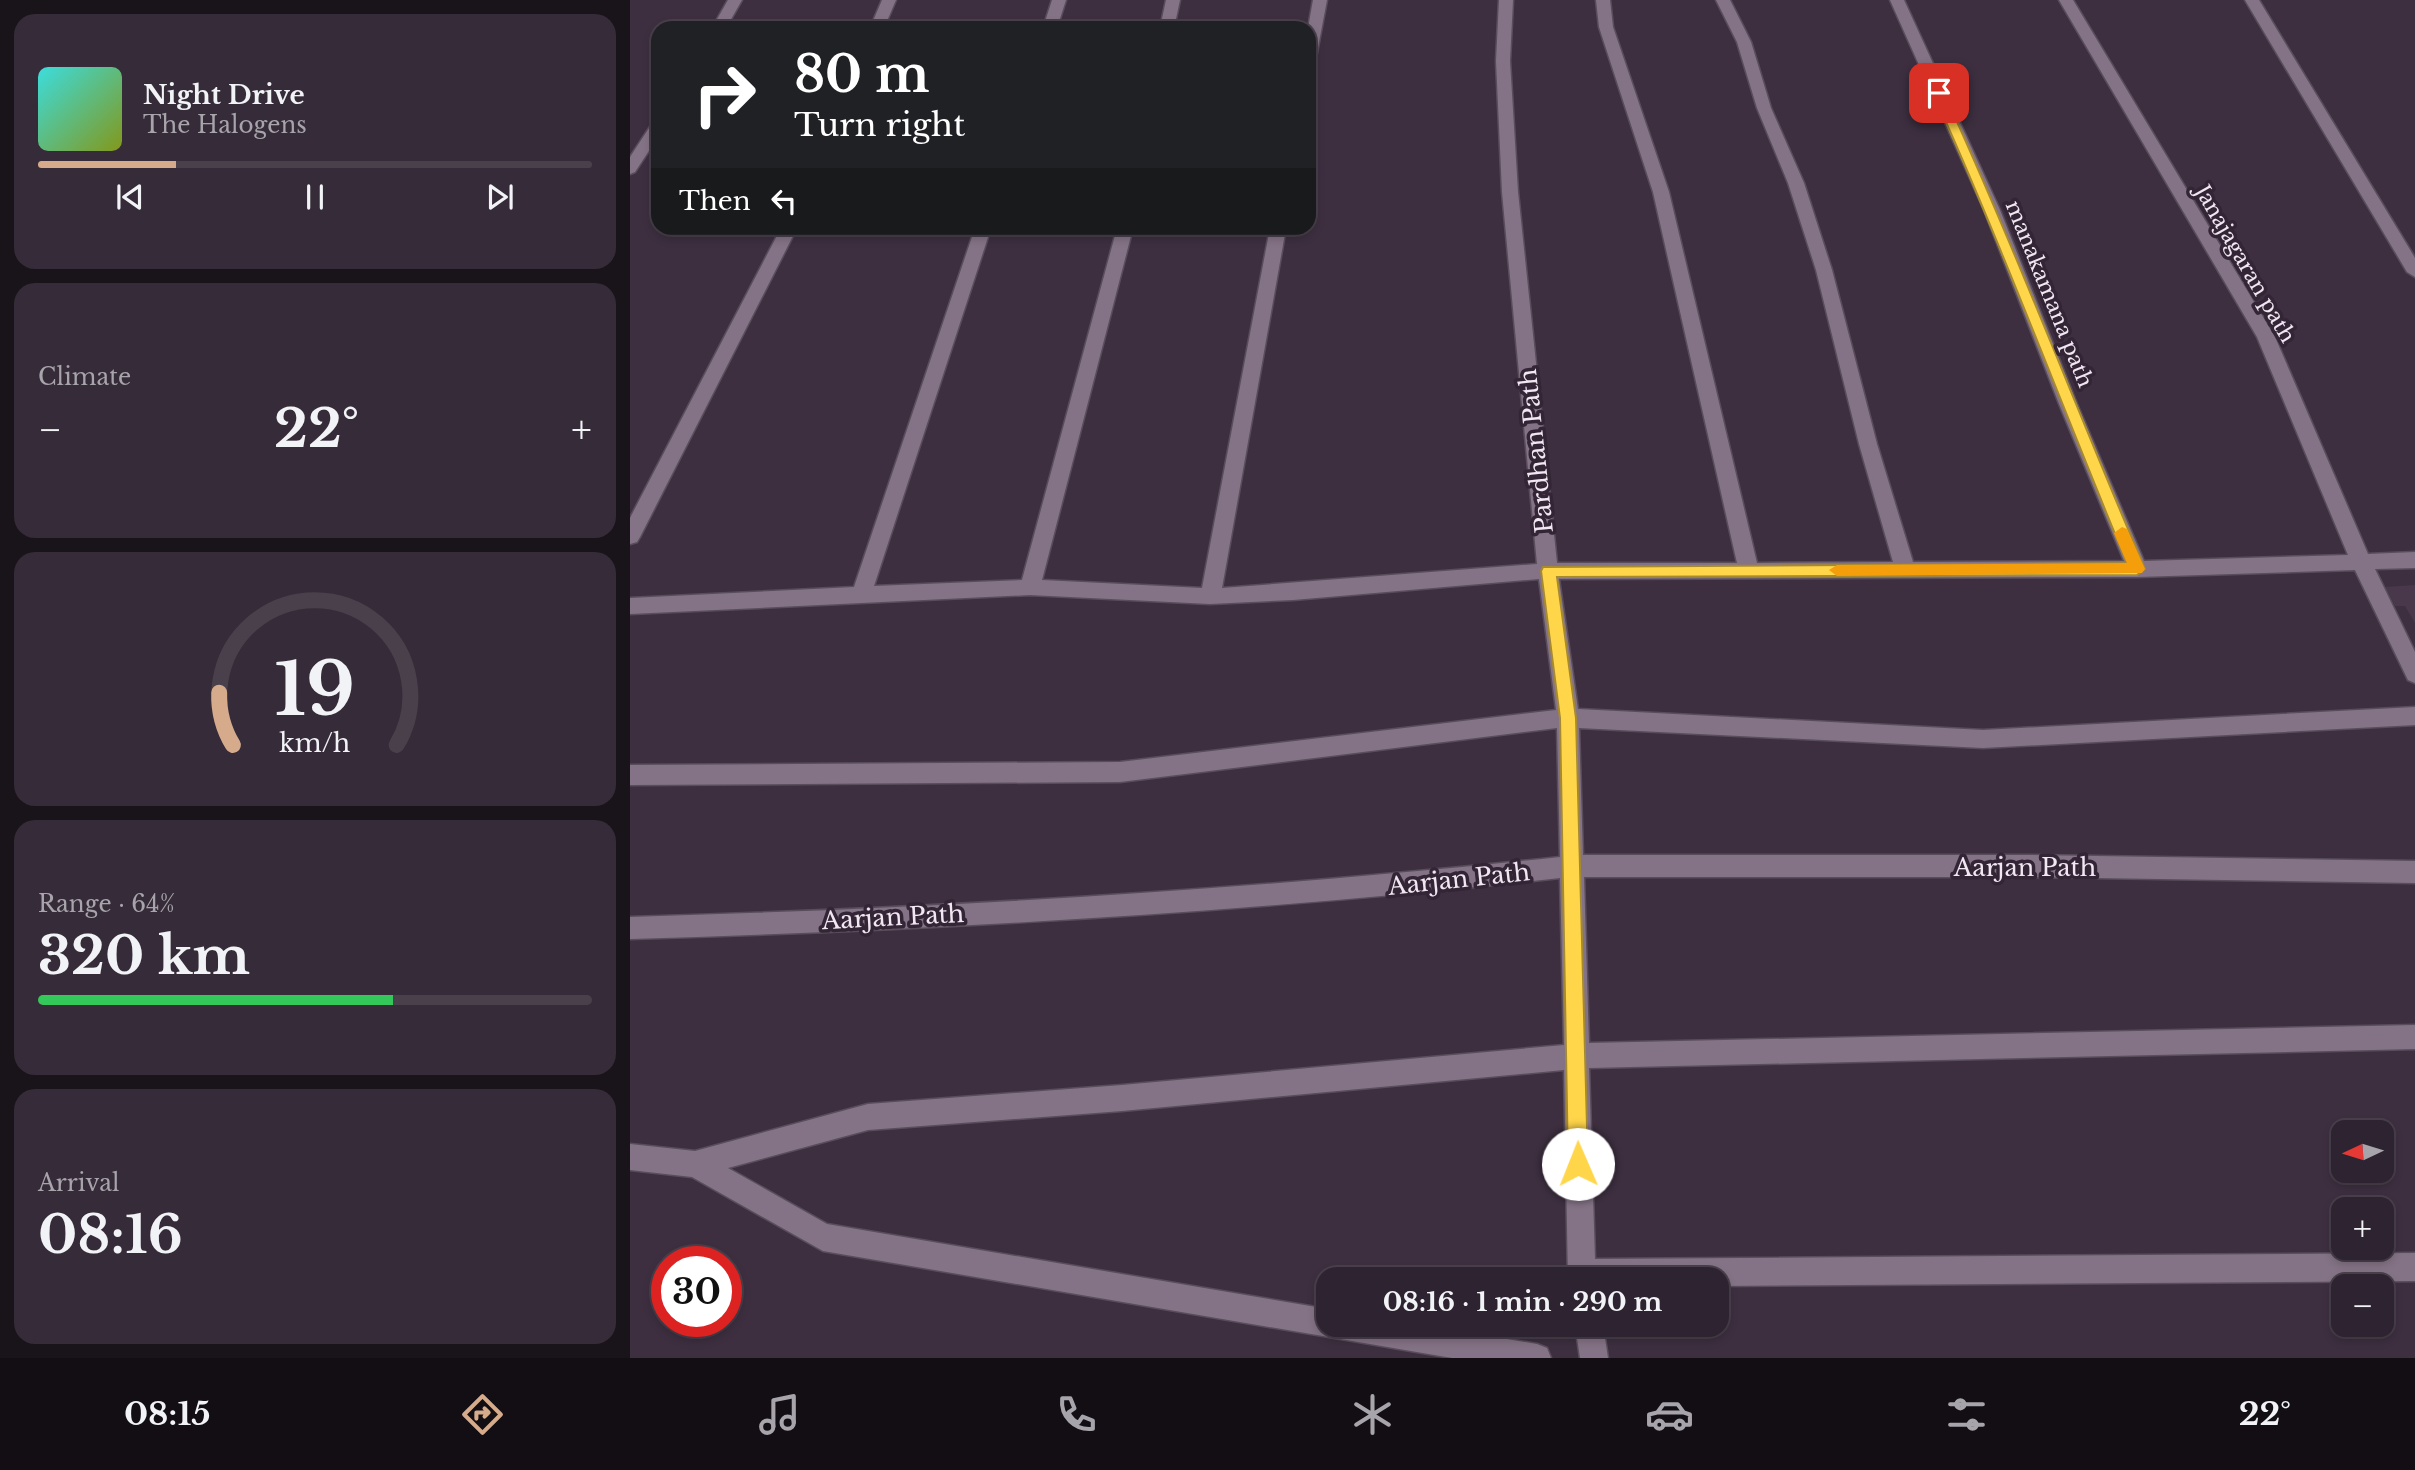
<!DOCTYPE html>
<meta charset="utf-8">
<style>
:root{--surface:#2e2330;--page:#362b38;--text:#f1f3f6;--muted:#a7a4ab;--line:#49404c;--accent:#d6ab8b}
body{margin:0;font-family:"Libre Baskerville",serif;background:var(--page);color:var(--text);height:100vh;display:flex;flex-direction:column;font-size:26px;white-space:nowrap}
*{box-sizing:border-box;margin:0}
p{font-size:23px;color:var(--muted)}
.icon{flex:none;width:38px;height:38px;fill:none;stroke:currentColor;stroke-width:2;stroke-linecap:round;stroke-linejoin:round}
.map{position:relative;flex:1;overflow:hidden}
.panel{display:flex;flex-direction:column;gap:14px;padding:14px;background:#19131a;width:630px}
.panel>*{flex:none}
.hud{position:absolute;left:21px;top:21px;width:665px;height:214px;border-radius:21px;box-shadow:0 4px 10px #0003,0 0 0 2px var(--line);background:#202124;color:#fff;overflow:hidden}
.needle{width:46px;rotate:266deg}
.fabs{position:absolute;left:1701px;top:1120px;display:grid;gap:14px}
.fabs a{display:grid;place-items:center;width:63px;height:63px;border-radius:14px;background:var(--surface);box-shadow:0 4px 10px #0003,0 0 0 2px var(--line);font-size:35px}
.speed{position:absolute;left:21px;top:1246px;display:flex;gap:14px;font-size:35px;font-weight:700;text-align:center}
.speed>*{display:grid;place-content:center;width:91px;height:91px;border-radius:50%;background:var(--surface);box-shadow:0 4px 10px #0003,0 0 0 2px var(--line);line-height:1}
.speed .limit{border:10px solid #d22;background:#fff;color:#111}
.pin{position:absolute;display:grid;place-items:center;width:60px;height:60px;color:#fff;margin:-30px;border-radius:14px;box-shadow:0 4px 10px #0006}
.me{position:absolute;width:77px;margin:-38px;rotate:359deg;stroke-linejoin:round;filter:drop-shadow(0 0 5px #0008)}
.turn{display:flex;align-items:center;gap:24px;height:147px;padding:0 28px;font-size:32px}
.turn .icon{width:91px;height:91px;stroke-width:2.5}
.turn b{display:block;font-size:49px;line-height:60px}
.then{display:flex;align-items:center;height:66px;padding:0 28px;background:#0003;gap:14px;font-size:26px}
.big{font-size:52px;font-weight:800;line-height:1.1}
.panel .widget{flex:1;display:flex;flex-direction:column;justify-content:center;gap:10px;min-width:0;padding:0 24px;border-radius:21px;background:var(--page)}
.panel .dial{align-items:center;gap:0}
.dial svg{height:182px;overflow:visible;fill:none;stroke:var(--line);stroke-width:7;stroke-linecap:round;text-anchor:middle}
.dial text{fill:var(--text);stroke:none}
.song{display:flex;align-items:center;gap:21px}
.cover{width:84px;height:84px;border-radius:10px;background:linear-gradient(135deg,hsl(180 70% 55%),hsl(70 70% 35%))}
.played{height:7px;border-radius:4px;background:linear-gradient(90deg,var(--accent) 25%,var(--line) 25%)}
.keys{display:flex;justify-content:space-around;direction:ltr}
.heat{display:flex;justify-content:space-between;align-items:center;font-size:38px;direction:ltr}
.charge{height:10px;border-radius:5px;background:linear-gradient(90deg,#34c759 64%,var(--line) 0)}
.trip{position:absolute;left:686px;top:1267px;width:413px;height:70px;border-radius:21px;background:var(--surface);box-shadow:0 4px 10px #0003,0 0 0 2px var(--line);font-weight:800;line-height:70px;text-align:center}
.tab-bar{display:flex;height:112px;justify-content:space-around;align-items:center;background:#120e13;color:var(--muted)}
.tab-bar .icon{width:49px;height:49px}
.tab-bar .current{color:var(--accent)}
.tab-bar b{font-size:32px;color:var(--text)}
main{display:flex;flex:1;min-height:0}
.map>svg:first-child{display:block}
.built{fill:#49374c}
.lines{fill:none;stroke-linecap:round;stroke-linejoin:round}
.minor-casing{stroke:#594d5b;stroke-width:3}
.minor{fill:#847386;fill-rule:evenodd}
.route{fill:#ffd54a;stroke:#a68a30;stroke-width:2}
.slow{fill:#f59e0b}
.labels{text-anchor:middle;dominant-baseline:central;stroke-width:7;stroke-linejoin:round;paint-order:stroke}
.far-street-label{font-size:21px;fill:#f1e7f2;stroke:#332535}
.street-label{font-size:24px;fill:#f1e7f2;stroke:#332535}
</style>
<main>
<section class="panel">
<div class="widget">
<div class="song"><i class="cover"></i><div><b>Night Drive</b><p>The Halogens</p></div></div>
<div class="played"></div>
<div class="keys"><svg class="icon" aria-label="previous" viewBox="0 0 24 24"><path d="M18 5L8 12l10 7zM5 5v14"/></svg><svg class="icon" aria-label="pause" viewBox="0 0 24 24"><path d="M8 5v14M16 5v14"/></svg><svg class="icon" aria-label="next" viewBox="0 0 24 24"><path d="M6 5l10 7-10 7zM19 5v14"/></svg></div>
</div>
<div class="widget"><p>Climate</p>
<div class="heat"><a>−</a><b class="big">22°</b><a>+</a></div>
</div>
<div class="widget dial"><svg viewBox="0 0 100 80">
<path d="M14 69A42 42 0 1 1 86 69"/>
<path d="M14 69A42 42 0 0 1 8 46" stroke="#d6ab8b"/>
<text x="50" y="56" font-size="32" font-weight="700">19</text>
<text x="50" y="72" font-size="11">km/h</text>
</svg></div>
<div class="widget"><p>Range · 64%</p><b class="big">320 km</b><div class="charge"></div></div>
<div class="widget"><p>Arrival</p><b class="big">08:16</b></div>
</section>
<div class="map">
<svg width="1785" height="1358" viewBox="0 0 1785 1358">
<rect width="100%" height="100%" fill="#3d2f40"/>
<path class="built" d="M1785 585V623L1775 606H1765L1755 587Z"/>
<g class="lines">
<defs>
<path id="minor" d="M98 0H112L96 28H82Z
M252 0H266L254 28H240Z
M422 0H436L427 28H413Z
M536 0H550L544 28H530Z
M683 0H697L686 58 679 62 678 28Z
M869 0H883L880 61 888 192 927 563H1107L1023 192 969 27 966 0H980L983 27 1039 192 1127 563 1263 562 1229 444 1186 270 1158 183 1127 108 1107 42 1086 0H1100L1121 42 1141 108 1174 183 1202 270 1247 444 1283 562 1494 561 1429 404 1354 210 1260 0H1274L1370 210 1447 404 1514 561 1718 555 1627 337 1429 0H1443L1645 337 1738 554 1785 552V568L1745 569 1785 652V683L1778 680 1725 570 1507 577 929 579 948 709 1353 730 1785 707V725L1353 748 949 728 953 855H1401L1785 861V883L1401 877H954L959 1043 1785 1025V1049L959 1068 965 1259 1785 1253V1281L1087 1286V1279H938L934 1070 492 1111 238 1130 98 1168 197 1224 698 1309V1325H794L907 1344 917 1348 921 1358H822L193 1251 62 1177 0 1170V1144L65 1151 238 1104 492 1085 934 1045 930 878C621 912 311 930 0 939V917C311 908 621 890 930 857L927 728 490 782 0 785V765L490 762 926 710 909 579 663 600 580 604 400 595 0 614V598L224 587 345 228H361L244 586 392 580 487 228H503L412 580 572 588 640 228H656L592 588 907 564 872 192 866 61Z
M1615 0H1629L1785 258V277L1777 272Z
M28 121V137L5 172 0 174V157L23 122Z
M151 228H167L10 537 7 542 0 544V518Z
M945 1325H973L978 1358H950Z"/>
</defs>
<use href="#minor" class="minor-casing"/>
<use href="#minor" class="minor"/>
</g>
<path class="route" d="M1309 90 1314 93C1386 250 1447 411 1515 569L1507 575 927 577 946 718 958 1164 955 1172 948 1174 941 1172 938 1164 930 718 911 571 913 567 1497 563C1432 407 1373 248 1303 93Z"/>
<path class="slow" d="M1492 527 1497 529 1515 569 1512 573 1207 576 1199 570 1207 565 1497 563 1484 533Z"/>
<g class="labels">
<g class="far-street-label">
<text transform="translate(1615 264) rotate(60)">Janajagaran path</text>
<text transform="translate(1419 294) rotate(68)">manakamana path</text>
</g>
<g class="street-label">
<text transform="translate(906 451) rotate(-96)">Pardhan Path</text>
<text x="1395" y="867">Aarjan Path</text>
<text transform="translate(829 879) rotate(-6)">Aarjan Path</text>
<text transform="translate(263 917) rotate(-3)">Aarjan Path</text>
</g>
</g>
</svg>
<div class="fabs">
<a><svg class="needle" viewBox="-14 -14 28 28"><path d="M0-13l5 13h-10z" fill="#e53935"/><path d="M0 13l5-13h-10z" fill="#a7a4ab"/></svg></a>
<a>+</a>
<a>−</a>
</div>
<div class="speed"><div class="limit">30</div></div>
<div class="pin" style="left:1309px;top:93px;background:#d93025"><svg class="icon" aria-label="arrive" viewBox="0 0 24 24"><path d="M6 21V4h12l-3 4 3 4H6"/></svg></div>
<svg class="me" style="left:948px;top:1164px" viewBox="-20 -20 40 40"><circle r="19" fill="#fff"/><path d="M0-13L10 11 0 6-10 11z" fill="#ffd54a"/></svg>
<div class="trip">08:16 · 1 min · 290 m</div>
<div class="hud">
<div class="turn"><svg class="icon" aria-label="right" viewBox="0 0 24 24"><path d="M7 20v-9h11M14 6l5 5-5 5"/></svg><div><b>80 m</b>Turn right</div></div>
<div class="then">Then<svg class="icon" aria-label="left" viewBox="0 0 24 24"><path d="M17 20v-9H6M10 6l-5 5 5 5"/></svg></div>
</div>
</div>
</main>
<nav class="tab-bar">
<b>08:15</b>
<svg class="icon current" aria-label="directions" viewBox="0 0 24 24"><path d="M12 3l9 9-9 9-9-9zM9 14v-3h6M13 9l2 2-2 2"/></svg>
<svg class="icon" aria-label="music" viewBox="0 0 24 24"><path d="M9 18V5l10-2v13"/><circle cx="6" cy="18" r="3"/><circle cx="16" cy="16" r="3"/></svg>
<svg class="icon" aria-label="phone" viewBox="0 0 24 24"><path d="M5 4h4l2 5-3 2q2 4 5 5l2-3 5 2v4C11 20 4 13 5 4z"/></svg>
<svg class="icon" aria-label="climate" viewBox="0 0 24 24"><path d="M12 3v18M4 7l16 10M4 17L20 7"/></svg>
<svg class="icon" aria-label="car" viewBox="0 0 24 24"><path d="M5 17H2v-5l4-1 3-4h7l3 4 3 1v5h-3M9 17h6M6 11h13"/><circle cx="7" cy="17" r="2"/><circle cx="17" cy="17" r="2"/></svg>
<svg class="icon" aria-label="filters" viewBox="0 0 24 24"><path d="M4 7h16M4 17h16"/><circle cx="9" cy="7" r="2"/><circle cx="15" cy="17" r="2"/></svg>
<b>22°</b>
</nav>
